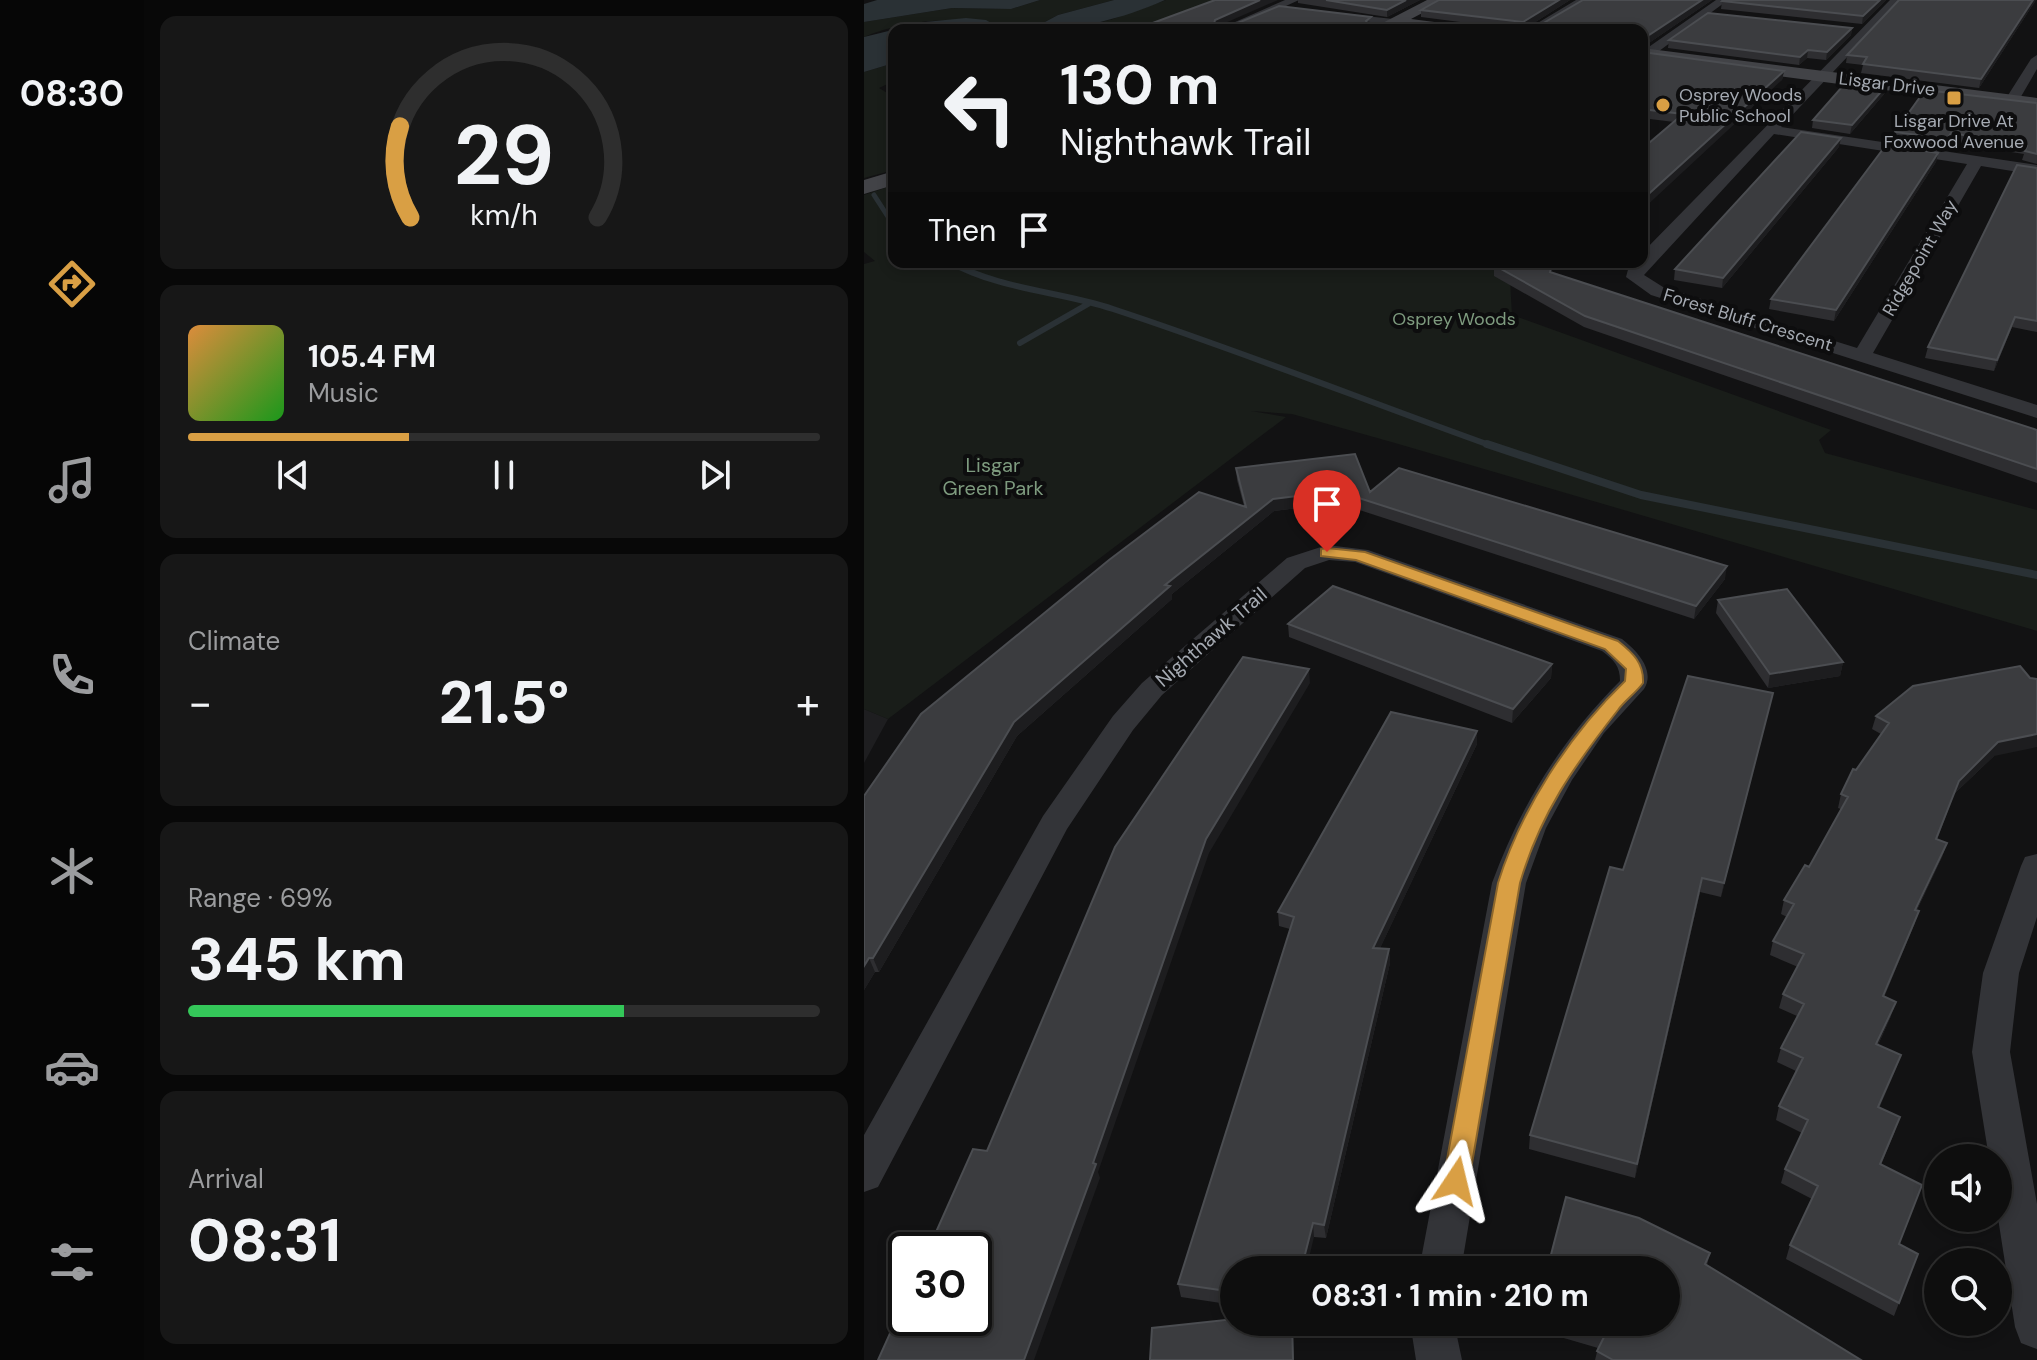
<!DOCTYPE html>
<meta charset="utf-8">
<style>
:root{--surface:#0e0e0e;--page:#171717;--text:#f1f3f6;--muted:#9b9c9e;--line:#2e2e2e;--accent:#d99f44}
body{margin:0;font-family:"DM Sans",sans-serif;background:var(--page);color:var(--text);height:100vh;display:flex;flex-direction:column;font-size:30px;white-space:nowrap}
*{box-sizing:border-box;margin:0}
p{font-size:26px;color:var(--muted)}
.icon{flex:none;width:44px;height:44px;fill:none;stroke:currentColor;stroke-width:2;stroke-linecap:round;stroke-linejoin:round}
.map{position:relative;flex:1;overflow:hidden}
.sheet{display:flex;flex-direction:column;gap:16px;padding:16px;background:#080808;width:720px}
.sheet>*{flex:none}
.top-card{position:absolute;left:24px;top:24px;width:760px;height:244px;border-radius:16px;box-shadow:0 4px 12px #0003,0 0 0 2px var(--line);background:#0e0e0e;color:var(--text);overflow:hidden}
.controls{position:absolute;left:1060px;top:1144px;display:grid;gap:16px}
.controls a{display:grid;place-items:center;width:88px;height:88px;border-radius:50%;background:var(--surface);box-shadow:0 4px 12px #0003,0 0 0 2px var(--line);font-size:40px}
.speed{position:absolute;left:24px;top:1232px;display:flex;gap:16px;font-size:40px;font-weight:700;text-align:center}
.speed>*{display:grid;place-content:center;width:104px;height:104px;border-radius:50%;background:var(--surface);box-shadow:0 4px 12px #0003,0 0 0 2px var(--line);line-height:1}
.speed .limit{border:4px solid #111;border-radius:12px;background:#fff;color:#111}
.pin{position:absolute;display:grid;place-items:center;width:68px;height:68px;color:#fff;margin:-82px -34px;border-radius:50% 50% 50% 0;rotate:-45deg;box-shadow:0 0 8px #0007}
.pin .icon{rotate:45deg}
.me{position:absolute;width:88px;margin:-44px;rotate:10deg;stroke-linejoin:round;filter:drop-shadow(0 0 6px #0008)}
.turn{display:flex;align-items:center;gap:28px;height:168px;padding:0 40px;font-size:36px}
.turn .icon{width:104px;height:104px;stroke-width:2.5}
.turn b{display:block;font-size:56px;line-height:68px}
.then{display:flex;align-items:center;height:76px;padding:0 40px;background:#0003;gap:16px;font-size:30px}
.big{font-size:60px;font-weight:700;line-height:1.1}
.sheet .tile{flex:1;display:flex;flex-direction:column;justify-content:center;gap:12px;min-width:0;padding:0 28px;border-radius:16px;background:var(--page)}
.sheet .dial{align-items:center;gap:0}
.dial svg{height:208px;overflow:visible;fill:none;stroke:var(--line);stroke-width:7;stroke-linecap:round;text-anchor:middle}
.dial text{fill:var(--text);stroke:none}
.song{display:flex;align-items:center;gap:24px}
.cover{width:96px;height:96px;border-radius:12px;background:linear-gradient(135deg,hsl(30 70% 55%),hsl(120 70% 35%))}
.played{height:8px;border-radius:4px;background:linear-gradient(90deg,var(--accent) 35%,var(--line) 35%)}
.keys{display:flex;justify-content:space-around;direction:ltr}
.heat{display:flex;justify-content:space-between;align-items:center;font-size:44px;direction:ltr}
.charge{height:12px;border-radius:6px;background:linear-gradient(90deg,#34c759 69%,var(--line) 0)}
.trip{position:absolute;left:356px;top:1256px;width:460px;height:80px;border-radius:40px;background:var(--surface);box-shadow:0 4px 12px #0003,0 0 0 2px var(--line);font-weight:700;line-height:80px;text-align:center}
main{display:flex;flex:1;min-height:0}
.dock{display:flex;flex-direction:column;width:144px;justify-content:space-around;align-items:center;background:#060606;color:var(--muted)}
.dock .icon{width:56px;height:56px}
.dock .on{color:var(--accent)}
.dock b{font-size:36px;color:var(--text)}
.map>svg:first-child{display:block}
.built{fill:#1e1e20}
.green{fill:#191d19}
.water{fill:#2a3135}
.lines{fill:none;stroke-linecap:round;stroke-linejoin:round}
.stream-far2{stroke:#2a3135;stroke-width:5}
.stream-far1{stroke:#2a3135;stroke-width:6}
.stream{stroke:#2a3135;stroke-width:8}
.street{fill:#333438;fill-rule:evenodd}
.secondary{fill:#424347;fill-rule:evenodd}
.wall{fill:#2e2e31}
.shaded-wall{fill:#1d1d1f}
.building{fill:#3b3c3f;stroke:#4b4d51;stroke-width:2}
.route{fill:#d99f44;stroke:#8d672c;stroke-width:2}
.poi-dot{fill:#d99f44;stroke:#0d0d0e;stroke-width:3}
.labels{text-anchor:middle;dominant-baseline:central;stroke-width:8;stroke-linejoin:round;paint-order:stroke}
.far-street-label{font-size:18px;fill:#a5aab2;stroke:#0d0d0e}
.far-poi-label{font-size:18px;fill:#a5aab2;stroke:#0d0d0e;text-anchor:start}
.far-park-label{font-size:18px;fill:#7e9b7f;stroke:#0d0d0e}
.park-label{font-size:20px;fill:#7e9b7f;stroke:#0d0d0e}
.street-label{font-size:20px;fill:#a5aab2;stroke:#0d0d0e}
</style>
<main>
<nav class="dock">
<b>08:30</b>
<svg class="icon on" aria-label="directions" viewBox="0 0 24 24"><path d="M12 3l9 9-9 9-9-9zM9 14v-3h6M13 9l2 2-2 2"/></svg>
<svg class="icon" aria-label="music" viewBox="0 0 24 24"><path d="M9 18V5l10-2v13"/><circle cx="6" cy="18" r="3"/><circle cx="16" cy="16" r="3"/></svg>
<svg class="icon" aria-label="phone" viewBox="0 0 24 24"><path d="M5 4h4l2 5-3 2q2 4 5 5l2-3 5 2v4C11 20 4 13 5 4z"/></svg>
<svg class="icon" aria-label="climate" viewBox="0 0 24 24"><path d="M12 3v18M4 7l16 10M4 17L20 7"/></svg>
<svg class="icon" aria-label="car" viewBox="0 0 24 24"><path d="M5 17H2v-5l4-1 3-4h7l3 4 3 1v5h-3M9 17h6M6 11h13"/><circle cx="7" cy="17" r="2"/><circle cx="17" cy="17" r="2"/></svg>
<svg class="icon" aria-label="filters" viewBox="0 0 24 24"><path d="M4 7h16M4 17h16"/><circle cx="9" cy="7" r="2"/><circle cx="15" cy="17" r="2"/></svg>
</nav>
<section class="sheet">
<div class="tile dial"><svg viewBox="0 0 100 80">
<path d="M14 69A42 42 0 1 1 86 69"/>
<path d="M14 69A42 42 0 0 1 10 34" stroke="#d99f44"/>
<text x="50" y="56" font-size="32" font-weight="700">29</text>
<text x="50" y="72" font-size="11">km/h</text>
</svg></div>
<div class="tile">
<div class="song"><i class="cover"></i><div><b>105.4 FM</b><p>Music</p></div></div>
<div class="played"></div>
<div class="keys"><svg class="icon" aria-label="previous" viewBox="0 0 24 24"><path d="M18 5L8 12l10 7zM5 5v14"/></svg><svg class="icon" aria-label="pause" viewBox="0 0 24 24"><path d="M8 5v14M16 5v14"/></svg><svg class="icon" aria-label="next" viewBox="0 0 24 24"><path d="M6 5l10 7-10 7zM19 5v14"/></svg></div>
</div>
<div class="tile"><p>Climate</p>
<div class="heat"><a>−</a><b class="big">21.5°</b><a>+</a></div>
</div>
<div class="tile"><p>Range · 69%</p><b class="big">345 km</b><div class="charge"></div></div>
<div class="tile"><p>Arrival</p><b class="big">08:31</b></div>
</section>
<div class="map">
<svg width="1173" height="1360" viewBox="0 0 1173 1360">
<rect width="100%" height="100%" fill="#121213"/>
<path class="built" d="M0 709 24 719 0 763Z"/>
<path class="green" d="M176 0H250L194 15 166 30H126L131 27C91 15 39 20 0 37V22L88 8 147 9Z
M302 0H394L263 30H204L249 19Z
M30 63V81L15 88 30 97V170L0 178V72Z
M30 185V262H645L648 315 967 430 955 440 961 453 1173 510V631L531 443 428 414 387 411 422 417 24 719 0 709V264L11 261 0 252V195Z"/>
<path class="water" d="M13 0H176L147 9 88 8 0 22V4Z
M250 0H301C258 19 214 30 166 30L194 15Z
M102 18 122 20 132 26 126 30H30V63L0 72V37L61 22Z"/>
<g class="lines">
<path class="stream-far2" d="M10 195 30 226"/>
<path class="stream-far1" d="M86 262C137 290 195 291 249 309 377 351 502 401 628 446
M156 343 224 304"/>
<path class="stream" d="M623 444 777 495 1173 575"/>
<path class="street" d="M421 0H435L369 30H353Z
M712 0H725L676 30H662Z
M852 0H864L787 57H779V51Z
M1026 0H1037L917 127 1173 165V175L1117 166 1009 353 1173 405V418L787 295 762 277 765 266 778 262V253ZM910 134 1103 164 993 348 799 287 780 275Z
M465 12 529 19 535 22 529 25 469 17Z
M1173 55V69L1155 100 1143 103 1141 100 1167 59Z
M463 545 504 550 758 639C772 650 792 670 780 689L740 733 708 780 682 828 662 883 597 1270H555L628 883C656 806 698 739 756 681 756 666 750 660 738 651L491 562 465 560 441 568 298 695 269 730 203 829 14 1187 0 1192V1135L179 816 249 716 278 683 423 558Z
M1173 854V917L1155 973 1146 1052 1173 1204V1349L1157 1343 1151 1327 1134 1218V1158H1125L1108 1052 1119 973 1157 866 1161 857Z
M546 1322H590L598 1360H552Z"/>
<path class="secondary" d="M563 0H583L547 19 594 25 602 30 532 27 505 30Z
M778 48 1173 98V110L778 58Z
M30 171V185L0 194V180Z"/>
</g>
<path class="wall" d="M434 0H556L523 17 434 3Z
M706 0 659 30 557 17V10Z
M848 0 782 45 778 46V30H678V24Z
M857 0H1022L998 24 857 9 858 1Z
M1035 0H1172L1115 88 997 73 999 65 982 63 983 55Z
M988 28 987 35 962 60 943 58 935 65 804 48 805 40Z
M778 52 920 71 918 80 810 122 778 118Z
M1021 93 986 134 948 128 949 120Z
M1173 103V164L1158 160 1160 154 1115 147 1085 142 1081 148 1029 141 1031 132Z
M975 147 858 288 810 280 811 269Z
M1074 153 1072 162 970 321 905 309 907 299Z
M1173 168V332L1148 327 1130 371 1061 358 1064 347Z
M657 263 1173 430V483L720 327 630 276V265Z
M372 468 506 492 861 579 830 619 474 503 410 511 308 594V599L153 736 15 972H11L0 990V796L380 506 373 480Z
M854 600 979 662 976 676 904 688 852 613Z
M424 624 688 664 687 678 648 723 425 637Z
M906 706 857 897 836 892 771 1178 665 1149 666 1135 759 870Z
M1012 716 1130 756 1090 794 1073 840 1083 843 1078 857 1053 910 1055 911 1050 925 1020 997 1027 1016 1014 1045 1037 1055 1015 1107 1031 1131 1017 1165 1035 1244V1303L1030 1316 922 1259 926 1245 948 1199 917 1183 921 1169 938 1133 912 1120 915 1106 932 1071 913 1062 917 1048 933 1016 915 1008 919 994 934 967 906 955 909 941 923 917 917 914 920 900 945 867 977 809 974 808 977 794 1017 734 1008 729Z
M613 731V744L516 948 525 949 526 963 462 1238 450 1237 370 1270V1305L317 1297 314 1284 426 929 415 926 414 912Z
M846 1253 843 1265 997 1360H731L734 1348 669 1329 670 1322H802Z"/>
<path class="shaded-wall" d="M396 0H414L352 27 350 24 351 20Z
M542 0H556L523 17V10Z
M695 0H706L659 30V22Z
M838 0H848L782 45V37Z
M1016 0H1022L998 24 999 16Z
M1169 0H1172L1115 88 1117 79Z
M584 24V30H573Z
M988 28 987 35 962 60 963 52Z
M944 50 943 58 935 65 936 57Z
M920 71 918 80 778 210V200Z
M1023 85 1021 93 986 134 988 125Z
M977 138 975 147 858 288 859 278Z
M1074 153 1072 162 970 321 972 310Z
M1151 317 1148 327 1130 371 1133 360Z
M473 491 474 503 410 511 308 594V599L153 736 15 972 9 958 150 722 301 585 409 499Z
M863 566 861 579 830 619 832 606Z
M979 662 976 676 904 688 906 674Z
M688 664 687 678 648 723 649 709Z
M445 669 446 683 345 853 234 1172 236 1178 170 1360H160L342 839Z
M909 693 906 706 857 897 860 883Z
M613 731V744L510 961 509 948Z
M1173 734V747L1130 756 1090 794 1067 853 1095 781 1134 742Z
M1083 843 1078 857 1046 924 1051 910Z
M838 878 836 892 771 1178 773 1164Z
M1055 911 1050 925 1015 1010 1019 996Z
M525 949 526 963 462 1238 460 1225Z
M5 958 11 972 0 990V966Z
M1032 1002 1027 1016 1008 1058 1012 1044Z
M1037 1055 1032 1069 1010 1121 1014 1107Z
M449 1223 450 1237 442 1270H437Z
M428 1322H429V1326L430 1360H429Z"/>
<path class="building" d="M351 0H396L351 20 350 24 369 25 415 6 507 17 502 21 505 25 584 24 573 30H262L286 24Z
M462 0H542L523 10Z
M575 0H695L659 22 557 10Z
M719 0H838L782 37 778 38V30H720L678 24Z
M859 0H1016L999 16 858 1Z
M1035 0H1169L1117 79 999 64 1003 57 983 55Z
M844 13 988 28 963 52 944 50 936 57 805 40Z
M778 52 920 71 778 200V149L819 114 778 109Z
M984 80 1023 85 988 125 949 120Z
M1061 90 1173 103V154L1161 151 1163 146 1118 138 1087 133 1083 139 1031 132Z
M937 132 977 138 859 278 811 269Z
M1022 145 1074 153 972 310 907 299Z
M1153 165 1173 168V321L1151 317 1133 360 1064 347Z
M631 262H689L686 272 1173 430V469L721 316 630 265Z
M491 454 506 492 535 468 863 566 832 606 473 491 409 499 301 585 306 586 150 722 9 958H5L0 966V796L57 714 245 560 335 492 382 507 372 468Z
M469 586 688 664 649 709 424 624Z
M923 589 979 662 906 674 854 600Z
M379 657 445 669 342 839 229 1163 232 1164 160 1360H14L42 1298V1318H110V1250H64L109 1149 123 1151 251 847Z
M1156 666 1166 678 1173 679V734L1134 742 1095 781 1072 839 1083 843 1051 910 1055 911 1019 996 1032 1002 1012 1044 1037 1055 1014 1107 1036 1117 1016 1164 1058 1185 1035 1244 1054 1254 1035 1303 926 1245 954 1186 921 1169 944 1120 915 1106 939 1058 917 1048 940 1004 919 994 940 954 909 941 930 904 920 900 941 865 945 867 984 797 977 794 989 769 992 770 1025 723 1012 716 1049 686Z
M824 676 909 693 860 883 838 878 773 1164 666 1135 746 867 759 870Z
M527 712 613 731 509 948 525 949 460 1225 449 1223 437 1270H370V1292L314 1284 430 917 414 912Z
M702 1197 775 1218 846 1253 841 1264 997 1360H749L733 1351 740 1337 691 1322H802V1270H683Z
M370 1319V1322H428L429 1360H286L288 1328Z"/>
<path class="route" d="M463 548 501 552 754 641C769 653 780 663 779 683 772 693 761 700 754 710 710 766 676 814 656 883L605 1181 601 1189 592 1193 583 1189 579 1181 634 883C657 809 705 735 761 681L762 669 741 649 492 560 457 556V549Z"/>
<g class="poi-dot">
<rect x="1082" y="90" width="16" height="16" rx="4"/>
<circle cx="799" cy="105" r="8"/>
</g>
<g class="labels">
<g class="far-street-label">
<text transform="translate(1023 84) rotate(7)">Lisgar Drive</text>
<text transform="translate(1056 258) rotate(-60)">Ridgepoint Way</text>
<text transform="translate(884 320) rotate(17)">Forest Bluff Crescent</text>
</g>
<g class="far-poi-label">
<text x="815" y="95">Osprey Woods<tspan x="815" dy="21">Public School</tspan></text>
<text x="1090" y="121" text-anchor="middle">Lisgar Drive At<tspan x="1090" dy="21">Foxwood Avenue</tspan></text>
</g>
<g class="far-park-label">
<text x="590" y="319">Osprey Woods</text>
</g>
<g class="park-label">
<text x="129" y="465">Lisgar<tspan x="129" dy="23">Green Park</tspan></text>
</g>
<g class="street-label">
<text transform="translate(347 637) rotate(-41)">Nighthawk Trail</text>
</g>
</g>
</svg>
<div class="controls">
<a><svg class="icon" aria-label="sound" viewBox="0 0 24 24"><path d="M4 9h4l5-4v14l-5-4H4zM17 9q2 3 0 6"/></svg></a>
<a><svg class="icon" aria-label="search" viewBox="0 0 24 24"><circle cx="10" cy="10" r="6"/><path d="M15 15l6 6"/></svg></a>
</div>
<div class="speed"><div class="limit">30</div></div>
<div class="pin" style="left:463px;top:552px;background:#d93025"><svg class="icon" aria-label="arrive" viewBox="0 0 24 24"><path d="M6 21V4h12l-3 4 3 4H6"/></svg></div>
<svg class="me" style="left:592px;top:1181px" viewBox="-20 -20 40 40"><path d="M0-17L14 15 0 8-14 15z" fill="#d99f44" stroke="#fff" stroke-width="4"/></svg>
<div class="trip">08:31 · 1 min · 210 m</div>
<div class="top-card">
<div class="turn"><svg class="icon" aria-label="left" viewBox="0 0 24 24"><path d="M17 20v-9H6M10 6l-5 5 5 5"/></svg><div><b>130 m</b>Nighthawk Trail</div></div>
<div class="then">Then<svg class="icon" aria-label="arrive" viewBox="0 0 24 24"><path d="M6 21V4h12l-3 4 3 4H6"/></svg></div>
</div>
</div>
</main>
